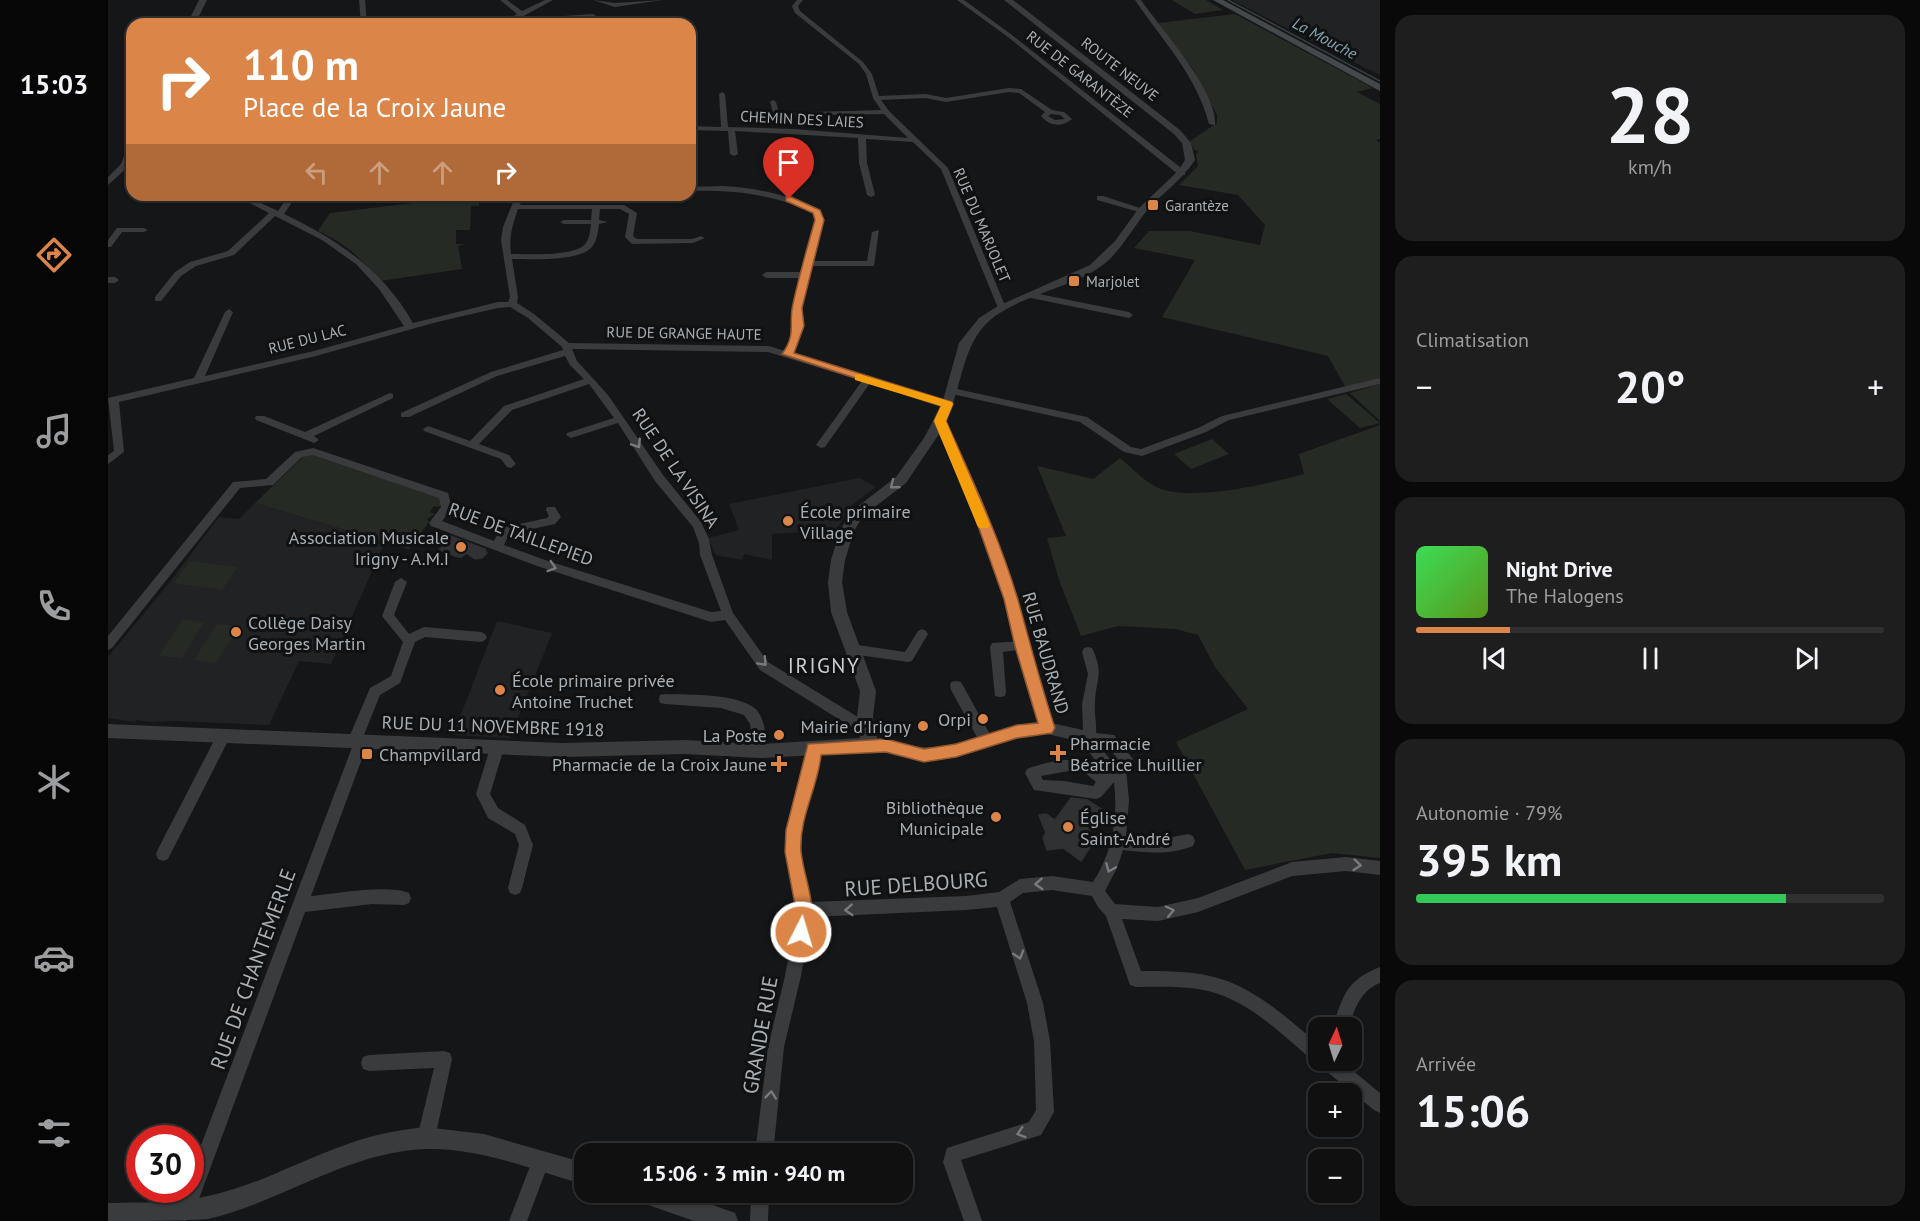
<!DOCTYPE html>
<html lang="fr">
<meta charset="utf-8">
<style>
:root{--surface:#101011;--page:#1e1e1f;--text:#f1f3f6;--muted:#9c9d9f;--line:#303031;--accent:#dc8548}
body{margin:0;font-family:"PT Sans",sans-serif;background:var(--page);color:var(--text);height:100vh;display:flex;flex-direction:column;font-size:22px;white-space:nowrap}
*{box-sizing:border-box;margin:0}
p{font-size:20px;color:var(--muted)}
.icon{flex:none;width:33px;height:33px;fill:none;stroke:currentColor;stroke-width:2;stroke-linecap:round;stroke-linejoin:round}
.map{position:relative;flex:1;overflow:hidden}
.drawer{display:flex;flex-direction:column;gap:15px;padding:15px;background:#090909;width:540px}
.drawer>*{flex:none}
.top-card{position:absolute;left:18px;top:18px;width:570px;height:183px;border-radius:18px;box-shadow:0 2px 4px #0004,0 0 0 2px var(--line);background:#dc8548;color:#fff;overflow:hidden}
.needle{width:39px;rotate:4deg}
.fabs{position:absolute;left:1200px;top:1017px;display:grid;gap:12px}
.fabs a{display:grid;place-items:center;width:54px;height:54px;border-radius:12px;background:var(--surface);box-shadow:0 2px 4px #0004,0 0 0 2px var(--line);font-size:30px}
.speed{position:absolute;left:18px;top:1125px;display:flex;gap:12px;font-size:30px;font-weight:700;text-align:center}
.speed>*{display:grid;place-content:center;width:78px;height:78px;border-radius:50%;background:var(--surface);box-shadow:0 2px 4px #0004,0 0 0 2px var(--line);line-height:1}
.speed .limit{border:9px solid #d22;background:#fff;color:#111}
.pin{position:absolute;display:grid;place-items:center;width:51px;height:51px;color:#fff;margin:-62px -26px;border-radius:50% 50% 50% 0;rotate:-45deg;box-shadow:0 0 6px #0007}
.pin .icon{rotate:45deg}
.me{position:absolute;width:66px;margin:-33px;rotate:5deg;stroke-linejoin:round;filter:drop-shadow(0 0 4px #0008)}
.turn{display:flex;align-items:center;gap:21px;height:126px;padding:0 18px;font-size:27px}
.turn .icon{width:78px;height:78px;stroke-width:2.5}
.turn b{display:block;font-size:42px;line-height:51px}
.lanes{display:flex;align-items:center;height:57px;padding:0 18px;background:#0003;justify-content:center;gap:30px;direction:ltr}
.lanes .off{opacity:.35}
.big{font-size:45px;font-weight:800;line-height:1.1}
.drawer .card{flex:1;display:flex;flex-direction:column;justify-content:center;gap:9px;min-width:0;padding:0 21px;border-radius:18px;background:var(--page)}
.drawer .dial{align-items:center;gap:0}
.dial b{font-size:78px;line-height:1}
.song{display:flex;align-items:center;gap:18px}
.cover{width:72px;height:72px;border-radius:9px;background:linear-gradient(135deg,hsl(130 70% 55%),hsl(90 70% 35%))}
.played{height:6px;border-radius:3px;background:linear-gradient(90deg,var(--accent) 20%,var(--line) 20%)}
.keys{display:flex;justify-content:space-around;direction:ltr}
.heat{display:flex;justify-content:space-between;align-items:center;font-size:33px;direction:ltr}
.charge{height:9px;border-radius:4px;background:linear-gradient(90deg,#34c759 79%,var(--line) 0)}
.trip{position:absolute;left:466px;top:1143px;width:339px;height:60px;border-radius:18px;background:var(--surface);box-shadow:0 2px 4px #0004,0 0 0 2px var(--line);font-weight:800;line-height:60px;text-align:center}
main{display:flex;flex:1;min-height:0}
.tab-bar{display:flex;flex-direction:column;width:108px;justify-content:space-around;align-items:center;background:#060607;color:var(--muted)}
.tab-bar .icon{width:42px;height:42px}
.tab-bar .selected{color:var(--accent)}
.tab-bar b{font-size:27px;color:var(--text)}
.map>svg:first-child{display:block}
.built{fill:#212224}
.green{fill:#252b24}
.lines{fill:none;stroke-linecap:round;stroke-linejoin:round}
.stream{stroke:#344042;stroke-width:1.5}
.building{fill:#303133;stroke:#303033;stroke-width:1.5}
.minor{fill:#393b3d;fill-rule:evenodd}
.tertiary{fill:#393b3d;fill-rule:evenodd}
.secondary{fill:#45484b;fill-rule:evenodd}
.oneway{stroke:#777b7f}
.route{fill:#dc8548;stroke:#8f562f;stroke-width:1.5}
.slow{fill:#f59e0b}
.poi-dot{fill:#dc8548;stroke:#101112;stroke-width:2}
.labels{text-anchor:middle;dominant-baseline:central;stroke-width:6;stroke-linejoin:round;paint-order:stroke}
.far-street-label{font-size:15px;fill:#a9b0b5;stroke:#101112}
.far-poi-label{font-size:15px;fill:#a9b0b5;stroke:#101112;text-anchor:start}
.far-water-label{font-size:16px;font-style:italic;fill:#84a4ac;stroke:#101112}
.street-label{font-size:18px;fill:#a9b0b5;stroke:#101112}
.poi-label{font-size:18px;fill:#a9b0b5;stroke:#101112;text-anchor:start}
.quarter-label{font-size:21px;letter-spacing:1.5px;fill:#c9ced2;stroke:#101112}
.near-street-label{font-size:21px;fill:#a9b0b5;stroke:#101112}
</style>
<main>
<nav class="tab-bar">
<b>15:03</b>
<svg class="icon selected" aria-label="directions" viewBox="0 0 24 24"><path d="M12 3l9 9-9 9-9-9zM9 14v-3h6M13 9l2 2-2 2"/></svg>
<svg class="icon" aria-label="music" viewBox="0 0 24 24"><path d="M9 18V5l10-2v13"/><circle cx="6" cy="18" r="3"/><circle cx="16" cy="16" r="3"/></svg>
<svg class="icon" aria-label="phone" viewBox="0 0 24 24"><path d="M5 4h4l2 5-3 2q2 4 5 5l2-3 5 2v4C11 20 4 13 5 4z"/></svg>
<svg class="icon" aria-label="climate" viewBox="0 0 24 24"><path d="M12 3v18M4 7l16 10M4 17L20 7"/></svg>
<svg class="icon" aria-label="car" viewBox="0 0 24 24"><path d="M5 17H2v-5l4-1 3-4h7l3 4 3 1v5h-3M9 17h6M6 11h13"/><circle cx="7" cy="17" r="2"/><circle cx="17" cy="17" r="2"/></svg>
<svg class="icon" aria-label="filters" viewBox="0 0 24 24"><path d="M4 7h16M4 17h16"/><circle cx="9" cy="7" r="2"/><circle cx="15" cy="17" r="2"/></svg>
</nav>
<div class="map">
<svg width="1272" height="1221" viewBox="0 0 1272 1221">
<rect width="100%" height="100%" fill="#151617"/>
<path class="built" d="M1124 0H1272V75L1225 52Z
M751 478 768 487 744 505 728 530 664 534V560L636 554 634 560 608 555 600 538 631 530 621 504Z
M147 503 277 542 223 664 191 661 161 725 65 721 45 722 28 720 27 722 0 718V657L61 583 111 517 131 519Z
M389 621 444 633 402 738 345 735Z"/>
<path class="green" d="M1064 0H1098L1115 10 1087 14Z
M1127 14 1265 88 1249 92 1272 104V139L1268 140 1272 143V379L1238 388 1220 356 1054 317 1087 260 1026 248 1041 231H1082L1152 245 1157 225 1130 195 1071 185 1090 166 1088 155 1090 151 1086 150 1082 141 1109 123V115L1085 69 1050 23Z
M371 195V206H363L362 230H348V244H358L350 246 354 269 272 281C253 258 237 243 210 231L222 213Z
M1272 384V421L1242 393Z
M1238 394 1272 423 1252 428 1219 399Z
M1272 425V858L1224 853 1137 870 1068 742 1140 709 1107 667 1090 635 1067 629 1010 626 973 636 951 580 939 538 958 536 929 466 985 479 1012 458C1024 468 1039 484 1053 489 1090 501 1159 484 1196 474L1191 454Z
M1104 439 1121 454 1083 469 1066 454Z
M204 454 332 498 335 503 331 507 326 506 322 512 327 514 319 519 321 522 301 549 147 503 196 456Z
M82 561 130 567 114 590 66 583Z
M75 619 96 622 74 658 51 656Z
M109 624 131 627 108 663 86 660Z"/>
<g class="lines">
<path class="stream" d="M1120 0 1272 81"/>
</g>
<path class="building" d="M340 535 377 549 379 553 374 558 367 559 358 553 354 557H350L331 550 335 546 331 545Z
M963 798 979 800 995 810 979 835 987 840 973 861 955 848 939 850 935 838 938 833 931 815 938 814 947 820Z"/>
<g class="lines">
<path class="minor" d="M251 0H257L259 24H253Z
M392 0H399L414 11 437 0H445L410 19 485 14 488 16 404 24V17L409 14Z
M485 0 507 3 555 0 507 7Z
M689 0H695L690 6 692 11 755 62 764 74 771 96 818 94 838 98 901 88 913 89 944 110 956 112 964 119C954 128 941 126 933 116L937 112 911 93 901 92 838 102 818 98 773 100 781 111 840 168 898 308 897 310 894 311 890 308 833 169 805 142 758 139 759 163 767 195 763 197 759 195 751 163 750 138 627 131 630 154 626 156 622 154 620 131 582 130V126L613 127 611 94 614 92 617 94 620 127 685 129 800 138 776 114 666 116 662 102 665 100 668 102 671 113 773 110 765 98 758 74 751 64 687 13 684 6ZM943 114 952 115 957 119 947 120 940 116Z
M849 0H856L904 35 1077 171V175H1071L900 37Z
M1027 0H1033C1053 29 1110 91 1107 125L1101 124C1089 76 1054 40 1027 0Z
M615 186C650 188 681 195 712 210L715 220 705 261H759L764 232 771 230 766 266H704C701 279 695 293 694 307 692 323 696 340 685 353L843 402V406H837L762 383 717 447 713 448 708 445 754 381 660 352 464 349 469 361 500 395 555 475 593 522 601 539 604 555 625 613 660 662 763 725 765 729 763 733 758 735 753 733 652 670 617 620 603 622 429 566 323 526 321 523 333 507 331 498 205 455 194 457 165 485 132 488 4 648 0 650V636L125 482 158 479 187 452 205 448 340 493 344 508 334 521 386 541 393 528 439 518 441 516 438 510 439 507H447L453 517 447 524 401 534 396 545 437 560 603 612 613 611 592 555 591 543 585 527 547 481 510 423 463 438 458 435 459 433 506 418 481 384 404 410 371 444 401 455 408 464 403 468 399 467 393 459 316 431 315 429 320 426 362 441 396 406 476 379 462 365 457 356 389 376 301 417H293V413L383 372 455 350 454 347 420 318 402 307 390 308 329 322 208 356 11 402 16 452 0 464V455L6 451 0 398 86 378 117 312 121 309 125 312 97 376 206 351 296 326 271 289 248 264 214 240 167 216 126 255 88 266 73 276 53 301H47V297L67 272 82 262 120 251 161 213 126 195H136L170 211 181 195H189L176 214C229 239 276 271 305 323L390 302H400L402 297 393 240 395 227 408 195H416L412 205H516L529 213 525 236 529 239H584L593 236 597 238 585 243 524 244 517 237 521 214 512 209H492L491 220 500 222 491 224C490 232 489 241 484 247 470 262 424 259 404 259L410 297 409 303 426 314 461 343 661 346 677 351C687 338 683 322 685 307 686 297 690 287 692 278H658L654 275 658 272H694L707 220 705 213C666 194 626 190 582 191V187ZM410 209H484L483 220H456L452 222 456 224H483C482 230 482 238 478 243 469 257 419 254 403 254 401 237 404 226 410 209Z
M989 196H995L1038 210 1031 212 989 200Z
M9 228H36L40 230 36 232H14L3 247H0V240Z
M0 277H7L11 280 7 283H0Z
M926 293 1021 312 1025 315 1021 318 923 298 922 296Z
M1272 378V384L1121 420 1098 432 1034 456 1016 452 972 422 844 394 839 391 844 388 979 417 1023 447 1033 449 1090 428 1114 416Z
M282 393 285 394V398L206 436 211 440 206 443 148 420 147 418 148 416H156L197 432Z
M293 578 299 582 286 615 301 634 316 627 373 632 377 634 379 637 377 640 373 642 317 637 307 642 292 683 272 695 256 735 261 740 203 896C228 894 278 884 301 893L303 898 301 903 296 905 264 904 197 912 86 1212 83 1218 77 1221 71 1218 68 1212 76 1190H82V1174L245 745 240 740 262 688 283 676 295 642 274 616 287 582Z
M814 629 818 631 820 634 804 661 800 662 743 654 739 653 737 649 739 645 743 644 797 652 810 631Z
M914 641 918 643 920 646 918 649 895 652 898 692 897 696 892 697 887 696 882 647 884 643Z
M980 647 984 648C997 675 987 680 987 704 986 714 989 724 988 733L1006 735 1025 759 1018 769 1021 800 1018 837 1050 840 1080 834 1085 836 1087 841 1085 846C1062 855 1040 853 1015 850L1009 868 997 891 1007 904 1050 907 1090 898 1184 862 1238 857 1272 861V875L1238 871 1184 876 1090 912 1050 921 1014 919 1033 971C1056 971 1080 971 1102 976 1144 985 1178 1017 1210 1044V1060H1232L1272 1093V1113L1266 1110 1212 1066 1211 1062 1204 1060C1176 1036 1146 1006 1110 994 1085 985 1055 987 1028 987L1022 985 998 916 990 907 984 896 944 890 915 893 902 902 935 1003 942 1041 946 1112 933 1135 853 1160 874 1221H856L835 1162 839 1148 921 1122 928 1110 926 1041 919 1003 889 907 858 910 703 917 693 976 676 1047 665 1154H647L660 1047 677 976 689 910 678 852 679 830 701 744 706 742 711 744 713 748 712 759 693 830 692 852 703 902 858 896 891 892 912 879 944 876 985 882C1005 852 1010 817 1006 782L993 797 988 799 926 790 917 773 919 769 924 767C948 760 977 753 997 772L999 770 992 767 974 742 939 734 934 732 932 728 934 724 939 722 975 730 974 704 980 674 974 652 976 648ZM990 745H998L1010 759 1007 761 1002 759ZM961 771 977 773 988 782 985 786 956 781 935 780 933 776Z
M848 681 853 682 884 738 886 742 884 746 879 748 874 746 843 690 842 686 843 682Z
M557 694C582 695 624 693 645 707 653 712 656 724 657 732 659 740 660 748 657 755L652 757 647 755 642 724 636 715 613 708 557 704 552 703 551 699 552 695Z
M116 729 121 731 123 735 60 859 55 861 50 859 48 854 50 849 111 731Z
M389 742 394 744 396 748 382 794 390 808 417 825 425 845 414 888 412 893 407 895 402 893 400 888 411 845 407 834 380 818 368 794 382 748 384 744Z
M1272 967V983C1252 991 1247 1009 1240 1028H1224C1236 995 1237 981 1272 967Z
M336 1051 342 1053 344 1059 327 1138 324 1144 318 1147 312 1144 309 1138 326 1068 261 1071 255 1069 253 1063 255 1057 261 1055Z
M432 1153 438 1156 441 1162 419 1221H401L426 1156Z
M643 1192H661L660 1221H642Z"/>
<path class="tertiary" d="M91 0H99L87 24H79Z
M896 0H905L1072 130 1083 143 1087 160C1073 182 1052 194 1037 213 1022 232 1010 256 989 269 959 289 903 298 878 324 853 350 854 389 838 420L874 500 910 599 922 646 947 728 945 733 908 739 848 757 816 762 778 753 762 752 652 758 577 754 454 757 0 738V724L454 743 577 740 652 744 752 738 749 717 752 691 723 612 720 582 723 560 732 530 745 510 788 477 816 438 834 404 851 343 871 318 890 306 982 265 1007 241 1031 208 1070 171 1077 160 1074 143 1066 134ZM831 434 860 500 896 599 906 646 929 722C895 727 845 750 815 747 799 746 785 739 769 738L765 717 768 691 739 612 734 582 737 560 746 531 755 516 798 483Z
M24 145 22 165 0 185V177L13 164 19 148Z
M317 1127 376 1134 477 1163V1185C426 1170 371 1147 317 1149 239 1152 174 1202 100 1219 71 1221 31 1221 0 1221V1203C33 1202 68 1204 100 1196 148 1186 191 1161 237 1145 263 1135 289 1130 317 1127Z
M523 1192H569L627 1213 630 1221H586L526 1200Z"/>
<path class="secondary" d="M1105 0H1115L1272 84V91Z"/>
</g>
<defs><path id="oneway-chevron" d="M-2-3.5L2.5 0L-2 3.5" fill="none" stroke-width="1.6" stroke-linecap="round" stroke-linejoin="round" transform="scale(1.5)"/></defs>
<g class="oneway">
<use href="#oneway-chevron" transform="translate(529 444) rotate(57)"/>
<use href="#oneway-chevron" transform="translate(786 485) rotate(142)"/>
<use href="#oneway-chevron" transform="translate(444 567) rotate(18)"/>
<use href="#oneway-chevron" transform="translate(655 662) rotate(47)"/>
<use href="#oneway-chevron" transform="translate(1249 865) rotate(6)"/>
<use href="#oneway-chevron" transform="translate(1002 868) rotate(113)"/>
<use href="#oneway-chevron" transform="translate(931 884) rotate(176)"/>
<use href="#oneway-chevron" transform="translate(741 910) rotate(176)"/>
<use href="#oneway-chevron" transform="translate(1062 911) rotate(-12)"/>
<use href="#oneway-chevron" transform="translate(911 955) rotate(73)"/>
<use href="#oneway-chevron" transform="translate(663 1095) rotate(-84)"/>
<use href="#oneway-chevron" transform="translate(913 1133) rotate(163)"/>
</g>
<path class="route" d="M681 196 712 210 716 220 694 308 696 326 686 353 844 402 845 404 838 421C864 479 892 539 910 600 922 643 933 686 947 728L944 733 909 738 848 757 816 762 778 752 713 755C710 787 691 817 693 851 696 881 712 908 699 938L693 941 687 938 684 932 688 910 677 852 678 830 700 744 778 739 816 749 848 744 909 725 930 723 907 646 896 599 861 500 826 421 833 406 674 354C689 334 680 324 685 304 691 276 699 248 707 220L705 213 678 201V197Z"/>
<path class="slow" d="M751 374 844 402 845 404 838 421 882 525 880 528H871L869 525 826 421 833 406 747 380V375Z"/>
<g class="poi-dot">
<rect x="1039" y="199" width="12" height="12" rx="3"/>
<rect x="960" y="275" width="12" height="12" rx="3"/>
<circle cx="680" cy="521" r="6"/>
<circle cx="353" cy="547" r="6"/>
<circle cx="128" cy="632" r="6"/>
<circle cx="392" cy="690" r="6"/>
<circle cx="875" cy="719" r="6"/>
<circle cx="815" cy="726" r="6"/>
<circle cx="671" cy="735" r="6"/>
<path d="M947 744h6v6h6v6h-6v6h-6v-6h-6v-6h6z"/>
<rect x="253" y="748" width="12" height="12" rx="3"/>
<path d="M668 755h6v6h6v6h-6v6h-6v-6h-6v-6h6z"/>
<circle cx="888" cy="817" r="6"/>
<circle cx="960" cy="827" r="6"/>
</g>
<g class="labels">
<g class="far-street-label">
<text transform="translate(1012 69) rotate(38)">ROUTE NEUVE</text>
<text transform="translate(972 74) rotate(38)">RUE DE GARANTÈZE</text>
<text transform="translate(694 119) rotate(3)">CHEMIN DES LAIES</text>
<text transform="translate(874 225) rotate(67)">RUE DU MARJOLET</text>
<text transform="translate(576 333) rotate(1)">RUE DE GRANGE HAUTE</text>
<text transform="translate(199 339) rotate(-14)">RUE DU LAC</text>
</g>
<g class="far-poi-label">
<text x="1057" y="205">Garantèze</text>
<text x="978" y="281">Marjolet</text>
</g>
<g class="far-water-label">
<text transform="translate(1217 38) rotate(28)">La Mouche</text>
</g>
<g class="street-label">
<text transform="translate(568 468) rotate(56)">RUE DE LA VISINA</text>
<text transform="translate(413 534) rotate(20)">RUE DE TAILLEPIED</text>
<text transform="translate(938 653) rotate(74)">RUE BAUDRAND</text>
<text transform="translate(385 726) rotate(2)">RUE DU 11 NOVEMBRE 1918</text>
</g>
<g class="poi-label">
<text x="692" y="511">École primaire<tspan x="692" dy="21">Village</tspan></text>
<text x="341" y="537" text-anchor="end">Association Musicale<tspan x="341" dy="21">Irigny - A.M.I</tspan></text>
<text x="140" y="622">Collège Daisy<tspan x="140" dy="21">Georges Martin</tspan></text>
<text x="404" y="680">École primaire privée<tspan x="404" dy="21">Antoine Truchet</tspan></text>
<text x="863" y="719" text-anchor="end">Orpi</text>
<text x="803" y="726" text-anchor="end">Mairie d'Irigny</text>
<text x="659" y="735" text-anchor="end">La Poste</text>
<text x="962" y="743">Pharmacie<tspan x="962" dy="21">Béatrice Lhuillier</tspan></text>
<text x="271" y="754">Champvillard</text>
<text x="659" y="764" text-anchor="end">Pharmacie de la Croix Jaune</text>
<text x="876" y="807" text-anchor="end">Bibliothèque<tspan x="876" dy="21">Municipale</tspan></text>
<text x="972" y="817">Église<tspan x="972" dy="21">Saint-André</tspan></text>
</g>
<g class="quarter-label">
<text x="716" y="665">IRIGNY</text>
</g>
<g class="near-street-label">
<text transform="translate(808 884) rotate(-4)">RUE DELBOURG</text>
<text transform="translate(145 969) rotate(-70)">RUE DE CHANTEMERLE</text>
<text transform="translate(652 1035) rotate(-80)">GRANDE RUE</text>
</g>
</g>
</svg>
<div class="fabs">
<a><svg class="needle" viewBox="-14 -14 28 28"><path d="M0-13l5 13h-10z" fill="#e53935"/><path d="M0 13l5-13h-10z" fill="#9c9d9f"/></svg></a>
<a>+</a>
<a>−</a>
</div>
<div class="speed"><div class="limit">30</div></div>
<div class="pin" style="left:681px;top:199px;background:#d93025"><svg class="icon" aria-label="arrive" viewBox="0 0 24 24"><path d="M6 21V4h12l-3 4 3 4H6"/></svg></div>
<svg class="me" style="left:693px;top:932px" viewBox="-20 -20 40 40"><circle r="17" fill="#dc8548" stroke="#fff" stroke-width="3"/><path d="M0-11L8 9 0 5-8 9z" fill="#fff"/></svg>
<div class="trip">15:06 · 3 min · 940 m</div>
<div class="top-card">
<div class="turn"><svg class="icon" aria-label="right" viewBox="0 0 24 24"><path d="M7 20v-9h11M14 6l5 5-5 5"/></svg><div><b>110 m</b>Place de la Croix Jaune</div></div>
<div class="lanes"><svg class="icon off" aria-label="left" viewBox="0 0 24 24"><path d="M17 20v-9H6M10 6l-5 5 5 5"/></svg><svg class="icon off" aria-label="ahead" viewBox="0 0 24 24"><path d="M12 20V5M6 11l6-6 6 6"/></svg><svg class="icon off" aria-label="ahead" viewBox="0 0 24 24"><path d="M12 20V5M6 11l6-6 6 6"/></svg><svg class="icon" aria-label="right" viewBox="0 0 24 24"><path d="M7 20v-9h11M14 6l5 5-5 5"/></svg></div>
</div>
</div>
<section class="drawer">
<div class="card dial"><b>28</b><p>km/h</p></div>
<div class="card"><p>Climatisation</p>
<div class="heat"><a>−</a><b class="big">20°</b><a>+</a></div>
</div>
<div class="card">
<div class="song"><i class="cover"></i><div><b>Night Drive</b><p>The Halogens</p></div></div>
<div class="played"></div>
<div class="keys"><svg class="icon" aria-label="previous" viewBox="0 0 24 24"><path d="M18 5L8 12l10 7zM5 5v14"/></svg><svg class="icon" aria-label="pause" viewBox="0 0 24 24"><path d="M8 5v14M16 5v14"/></svg><svg class="icon" aria-label="next" viewBox="0 0 24 24"><path d="M6 5l10 7-10 7zM19 5v14"/></svg></div>
</div>
<div class="card"><p>Autonomie · 79%</p><b class="big">395 km</b><div class="charge"></div></div>
<div class="card"><p>Arrivée</p><b class="big">15:06</b></div>
</section>
</main>
